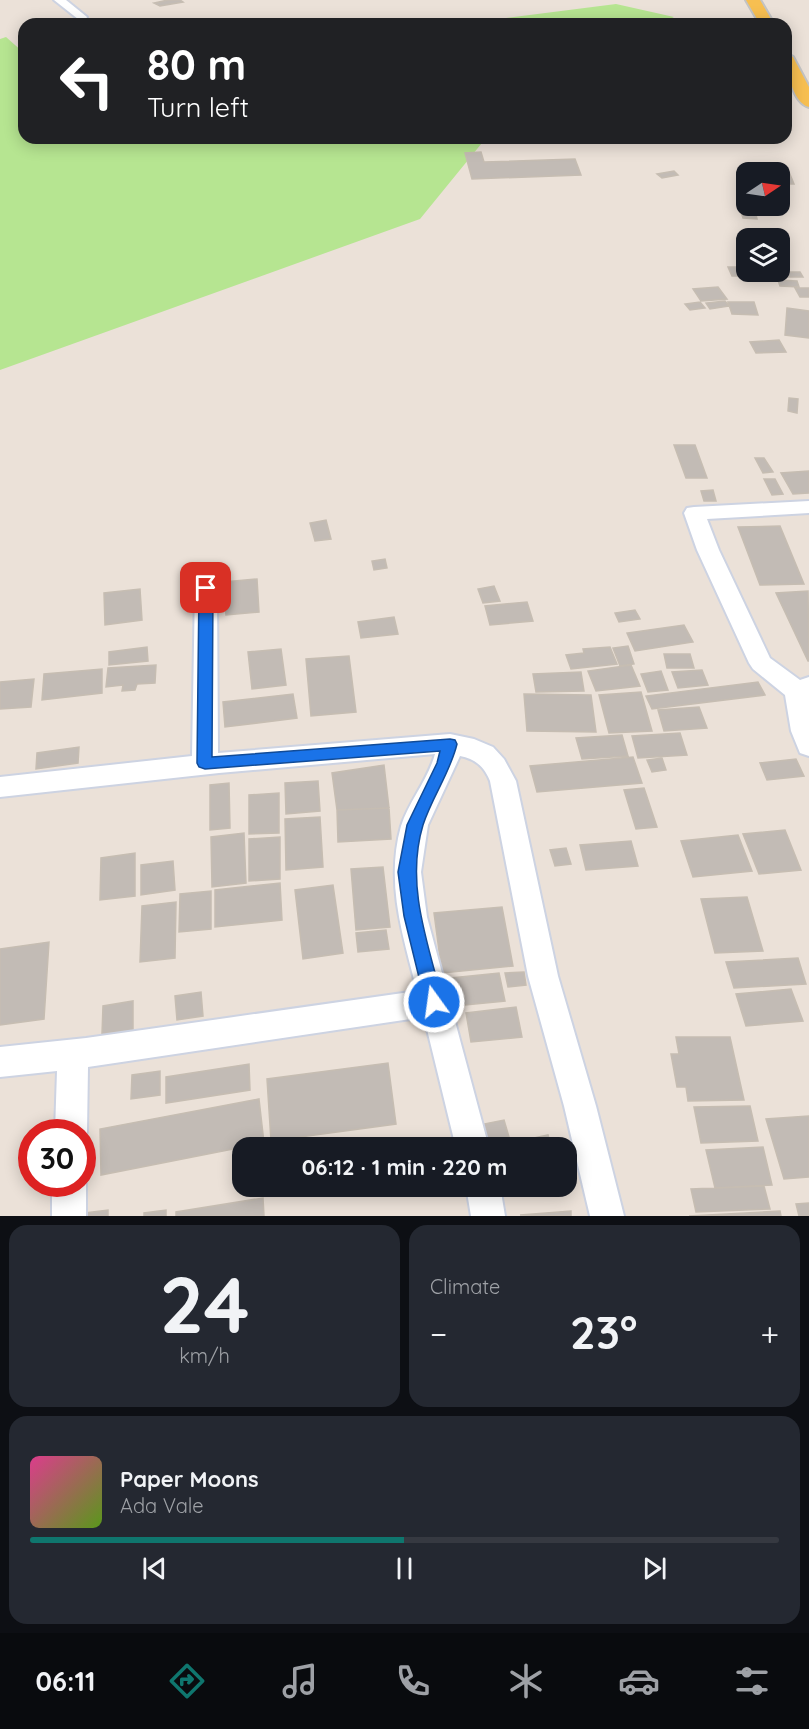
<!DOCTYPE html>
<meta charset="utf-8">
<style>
:root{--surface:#171b24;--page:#242831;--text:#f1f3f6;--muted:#9ea1a6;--line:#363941;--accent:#0f766e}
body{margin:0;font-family:Quicksand,sans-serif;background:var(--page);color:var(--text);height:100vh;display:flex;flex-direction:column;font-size:22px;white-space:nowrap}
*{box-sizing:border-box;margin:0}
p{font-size:20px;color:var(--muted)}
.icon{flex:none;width:33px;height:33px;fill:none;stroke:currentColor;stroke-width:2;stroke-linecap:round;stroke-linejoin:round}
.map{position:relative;height:1216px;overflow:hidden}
.sheet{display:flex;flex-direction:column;gap:9px;padding:9px;background:#0d0f14;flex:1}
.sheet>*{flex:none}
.guide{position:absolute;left:18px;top:18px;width:774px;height:126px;border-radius:18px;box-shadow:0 3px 15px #0003;background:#202124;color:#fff;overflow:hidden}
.needle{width:39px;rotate:77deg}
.fabs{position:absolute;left:736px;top:162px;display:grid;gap:12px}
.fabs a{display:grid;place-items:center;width:54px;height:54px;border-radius:12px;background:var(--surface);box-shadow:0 3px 15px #0003;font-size:30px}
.speed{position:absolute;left:18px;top:1119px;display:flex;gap:12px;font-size:30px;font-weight:700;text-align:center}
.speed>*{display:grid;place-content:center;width:78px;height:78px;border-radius:50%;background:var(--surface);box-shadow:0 3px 15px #0003;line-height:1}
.speed .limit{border:9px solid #d22;background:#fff;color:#111}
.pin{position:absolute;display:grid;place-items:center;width:51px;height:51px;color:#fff;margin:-26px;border-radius:12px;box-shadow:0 3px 9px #0006}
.me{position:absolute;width:66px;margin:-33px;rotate:346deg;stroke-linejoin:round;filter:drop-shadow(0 0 4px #0008)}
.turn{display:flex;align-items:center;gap:21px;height:126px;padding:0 30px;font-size:27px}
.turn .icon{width:78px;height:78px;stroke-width:2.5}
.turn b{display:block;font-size:42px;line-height:51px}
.big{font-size:45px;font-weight:800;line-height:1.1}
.sheet .card{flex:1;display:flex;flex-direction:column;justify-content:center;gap:9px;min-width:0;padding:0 21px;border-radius:18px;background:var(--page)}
.sheet .dial{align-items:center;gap:0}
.dial b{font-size:78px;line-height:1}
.song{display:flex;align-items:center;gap:18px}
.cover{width:72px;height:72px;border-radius:9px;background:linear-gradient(135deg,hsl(330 70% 55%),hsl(90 70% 35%))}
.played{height:6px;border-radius:3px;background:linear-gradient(90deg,var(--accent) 50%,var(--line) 50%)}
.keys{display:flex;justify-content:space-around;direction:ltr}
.heat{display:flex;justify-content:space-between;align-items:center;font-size:33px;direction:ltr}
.sheet .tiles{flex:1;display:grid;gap:9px;grid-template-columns:1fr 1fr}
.card:last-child{grid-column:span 2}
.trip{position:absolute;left:232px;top:1137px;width:345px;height:60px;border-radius:18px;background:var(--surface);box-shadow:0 3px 15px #0003;font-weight:800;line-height:60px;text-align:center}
.menu{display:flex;height:96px;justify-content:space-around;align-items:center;background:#090b0e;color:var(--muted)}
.menu .icon{width:42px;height:42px}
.menu .selected{color:var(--accent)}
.menu b{font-size:27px;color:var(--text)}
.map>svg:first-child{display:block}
.green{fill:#b6e591}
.building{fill:#c2bbb5;stroke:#c6bdb2;stroke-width:1.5}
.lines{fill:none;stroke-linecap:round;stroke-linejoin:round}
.minor-casing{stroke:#cdd3e2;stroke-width:4}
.major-casing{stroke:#c3c3c3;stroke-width:4}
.minor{fill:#fff;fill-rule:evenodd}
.major{fill:#f7bf51;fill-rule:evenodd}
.route{fill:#1a73e8;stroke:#114b97;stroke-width:1.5}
</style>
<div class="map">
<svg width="809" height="1216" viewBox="0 0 809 1216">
<rect width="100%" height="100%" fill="#ebe1d8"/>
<path class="green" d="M616 4 674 17 660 24H459Z
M6 37 24 53V138H486L420 219 0 370V39Z"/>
<path class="building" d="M168 0H180L183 2 160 6 154 3Z
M481 152 484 162 575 159 581 175 472 179 465 153Z
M674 171 678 175 662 178 657 174Z
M775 172H789L794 184H780V172Z
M739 206H754L757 219 743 218Z
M728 267H747V272H765L767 276H732Z
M785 272H800L803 277H787Z
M778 280 797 281 799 287 780 286Z
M718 287 727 299 701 301 693 289Z
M795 288H809V297H800Z
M725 301 729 306 710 309 706 303Z
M700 302 705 308 690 310 685 304Z
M728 302H754L758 315 732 314Z
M787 308 809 311V338L785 335Z
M779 340 786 352 756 353 750 342Z
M789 398 798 399 797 413 788 411Z
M674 445H695L707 478H686Z
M755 458H764L773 472 763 473Z
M809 471V493L793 494 781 473Z
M764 479H775L783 494 772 495Z
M713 490 716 501H704L701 491Z
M326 520 331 539 315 541 310 523Z
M780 526 804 584 760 585 738 527Z
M385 559 387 568 374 570 372 561Z
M257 579 259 612 226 615 224 582Z
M494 586 500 601 483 603 478 589Z
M140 589 142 620 105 625 104 593Z
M808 591 809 661H808L776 593Z
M527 602 533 621 490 625 485 606Z
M635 610 640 619 619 622 615 613Z
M394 617 398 634 361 638 358 622Z
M684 625 693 642 635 651 627 633Z
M628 646 634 664 620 666 613 648Z
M147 647 148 661 109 665V652Z
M610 647 617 664 571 669 566 655 584 653 583 649Z
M281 649 286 685 252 689 248 652Z
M664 654H690L694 668H667Z
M349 656 356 712 311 716 306 659Z
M156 665 155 683 137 684 135 690 122 691 123 685 106 687 108 668Z
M631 665 640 686 596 691 588 671Z
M102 669V693L42 700 44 674Z
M702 670 708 685 678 688 672 672Z
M661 671 668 690 648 692 641 674Z
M581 672 584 691 536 692 533 674Z
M34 679 31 707 0 709V682Z
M758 682 765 695 652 709 646 696Z
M641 692 652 731 609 733 599 695Z
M293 694 297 718 225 727 223 702Z
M524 694 591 695 596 732 527 731Z
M699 707 707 728 664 731 658 710Z
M680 733 687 755 638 758 632 736Z
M622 735 628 756 582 759 576 738Z
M79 747 78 763 36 769 37 753Z
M633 757 642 783 537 792 530 766Z
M662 758 666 770 652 772 647 760Z
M796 759 804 776 767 780 760 763Z
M384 765 389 808 337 810 332 773Z
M318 781 320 811 286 814 285 783Z
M229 783 230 828 210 830V785Z
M644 788 657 827 636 829 624 790Z
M279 793V833L249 834V795Z
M389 808 391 839 338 842 337 810Z
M320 817 323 867 286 870 285 819Z
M785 830 801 870 759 874 743 834Z
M244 833 246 883 212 887 211 837Z
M738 835 752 871 693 877 681 841Z
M280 837V879L249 881V839Z
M631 841 638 866 586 870 580 845Z
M566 848 571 864 555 866 550 850Z
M135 853V896L100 900 101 858Z
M173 861 175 890 141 895V865Z
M383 867 390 927 356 930 351 869Z
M280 883 282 920 215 927V890Z
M333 885 343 953 303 959 295 890Z
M211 891V929L179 932 180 894Z
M747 897 763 951 715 953 701 899Z
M176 902 175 958 140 962 142 906Z
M502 907 513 966 442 973 434 913Z
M386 930 389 949 358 952 356 933Z
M49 942 44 1019 0 1025V949Z
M798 958 806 984 734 988 726 962Z
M524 972 526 985 508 987 505 973Z
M499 973 505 1001 455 1006 451 978Z
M791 989 803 1021 746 1026 736 994Z
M201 992 203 1016 177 1020 175 996Z
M133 1001V1030L102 1034 103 1006Z
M516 1007 522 1037 471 1042 466 1013Z
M676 1037H730L744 1100 688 1101 686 1087H677L671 1054H679Z
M388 1063 396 1124 271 1141 267 1079Z
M249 1064 250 1090 166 1103V1077Z
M160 1071V1095L131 1099 132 1075Z
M259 1099 264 1143 101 1175 100 1129Z
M750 1106 758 1141 701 1143 694 1107Z
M809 1116V1177L784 1179 766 1119Z
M504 1120 509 1137 483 1142 479 1125Z
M548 1135 552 1148H503L502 1145Z
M763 1147 772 1185 715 1188 706 1150Z
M514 1186H557L517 1196Z
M764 1186 770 1209 696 1212 691 1189Z
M263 1198 264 1216H176V1212Z
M809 1203V1216H799L796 1204Z
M108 1210V1216H85V1213Z
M166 1210V1216H144V1213Z
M571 1211V1216L520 1215Z
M780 1211 781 1216H689Z"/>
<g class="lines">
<defs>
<path id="minor" d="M54 0H66L87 17 86 19H78Z
M809 501V513L707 519 719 550 770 658 800 680 809 677V756L800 753 791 731 785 695 753 669 749 663 697 550 684 513 687 508 694 507Z
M206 581 214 583 217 588 218 753 450 734 474 739 493 747 504 759 516 781 558 976 596 1106 624 1216H590L564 1106 528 976 490 781C484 766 475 759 460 756L428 825 421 872 427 917 489 1148H456L424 1017 88 1067 87 1132 82 1143V1132H55L57 1071 0 1077V1047L86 1038 417 991C403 936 385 883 401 826 409 801 428 780 435 754L219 773 0 797V777L192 756 195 588 198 583Z
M82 1176 86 1184V1216H52V1184H82Z
M466 1186H500L505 1216H471Z"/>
<path id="major" d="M746 0H760L774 24H760Z
M786 53 793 57 809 87V107C792 103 786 67 786 53Z"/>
</defs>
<use href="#minor" class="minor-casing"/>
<use href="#major" class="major-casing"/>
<use href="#minor" class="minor"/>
<use href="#major" class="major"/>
</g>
<path class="route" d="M206 583 213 588 212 757 450 739 455 740 457 744C450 773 432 797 423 825 405 884 428 944 443 1002L440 1007 434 1010 427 1007 425 1002 404 916 398 872 407 825 437 763 440 751 205 769 199 767 197 763 199 588Z"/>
</svg>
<div class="fabs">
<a><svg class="needle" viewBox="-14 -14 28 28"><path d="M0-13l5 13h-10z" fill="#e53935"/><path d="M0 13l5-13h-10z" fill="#9ea1a6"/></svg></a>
<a><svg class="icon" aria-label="layers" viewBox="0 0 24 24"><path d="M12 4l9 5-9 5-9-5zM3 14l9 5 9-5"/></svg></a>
</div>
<div class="speed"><div class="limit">30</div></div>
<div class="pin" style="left:206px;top:588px;background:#d93025"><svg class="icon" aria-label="arrive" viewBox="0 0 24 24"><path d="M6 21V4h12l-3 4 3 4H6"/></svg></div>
<svg class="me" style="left:434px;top:1002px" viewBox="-20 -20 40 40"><circle r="17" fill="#1a73e8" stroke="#fff" stroke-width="3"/><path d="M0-11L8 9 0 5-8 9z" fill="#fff"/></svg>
<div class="trip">06:12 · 1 min · 220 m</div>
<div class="guide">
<div class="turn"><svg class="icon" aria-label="left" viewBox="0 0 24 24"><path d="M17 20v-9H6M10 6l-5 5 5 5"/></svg><div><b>80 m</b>Turn left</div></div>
</div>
</div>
<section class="sheet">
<div class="tiles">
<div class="card dial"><b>24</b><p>km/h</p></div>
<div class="card"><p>Climate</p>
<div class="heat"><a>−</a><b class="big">23°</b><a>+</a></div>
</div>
<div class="card">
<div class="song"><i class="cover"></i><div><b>Paper Moons</b><p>Ada Vale</p></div></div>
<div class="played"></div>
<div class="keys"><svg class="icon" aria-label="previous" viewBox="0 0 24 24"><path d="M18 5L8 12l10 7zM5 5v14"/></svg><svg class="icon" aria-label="pause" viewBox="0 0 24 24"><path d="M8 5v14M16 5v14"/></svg><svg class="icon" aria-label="next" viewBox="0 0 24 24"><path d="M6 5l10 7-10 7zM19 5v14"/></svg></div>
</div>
</div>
</section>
<nav class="menu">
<b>06:11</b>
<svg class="icon selected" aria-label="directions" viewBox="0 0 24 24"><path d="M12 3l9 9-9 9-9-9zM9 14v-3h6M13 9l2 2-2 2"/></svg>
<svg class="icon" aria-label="music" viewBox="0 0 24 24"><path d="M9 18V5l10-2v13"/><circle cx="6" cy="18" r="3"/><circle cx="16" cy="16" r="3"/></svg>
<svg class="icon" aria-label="phone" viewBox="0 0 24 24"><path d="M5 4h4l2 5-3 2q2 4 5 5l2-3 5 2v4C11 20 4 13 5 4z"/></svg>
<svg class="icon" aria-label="climate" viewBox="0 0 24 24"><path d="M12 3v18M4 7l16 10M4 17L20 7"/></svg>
<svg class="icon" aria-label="car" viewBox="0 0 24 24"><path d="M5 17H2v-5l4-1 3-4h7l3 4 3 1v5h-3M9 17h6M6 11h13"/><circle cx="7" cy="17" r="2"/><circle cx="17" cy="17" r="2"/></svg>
<svg class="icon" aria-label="filters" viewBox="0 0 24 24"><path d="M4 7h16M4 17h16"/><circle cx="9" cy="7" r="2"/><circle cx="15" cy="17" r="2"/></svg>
</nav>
